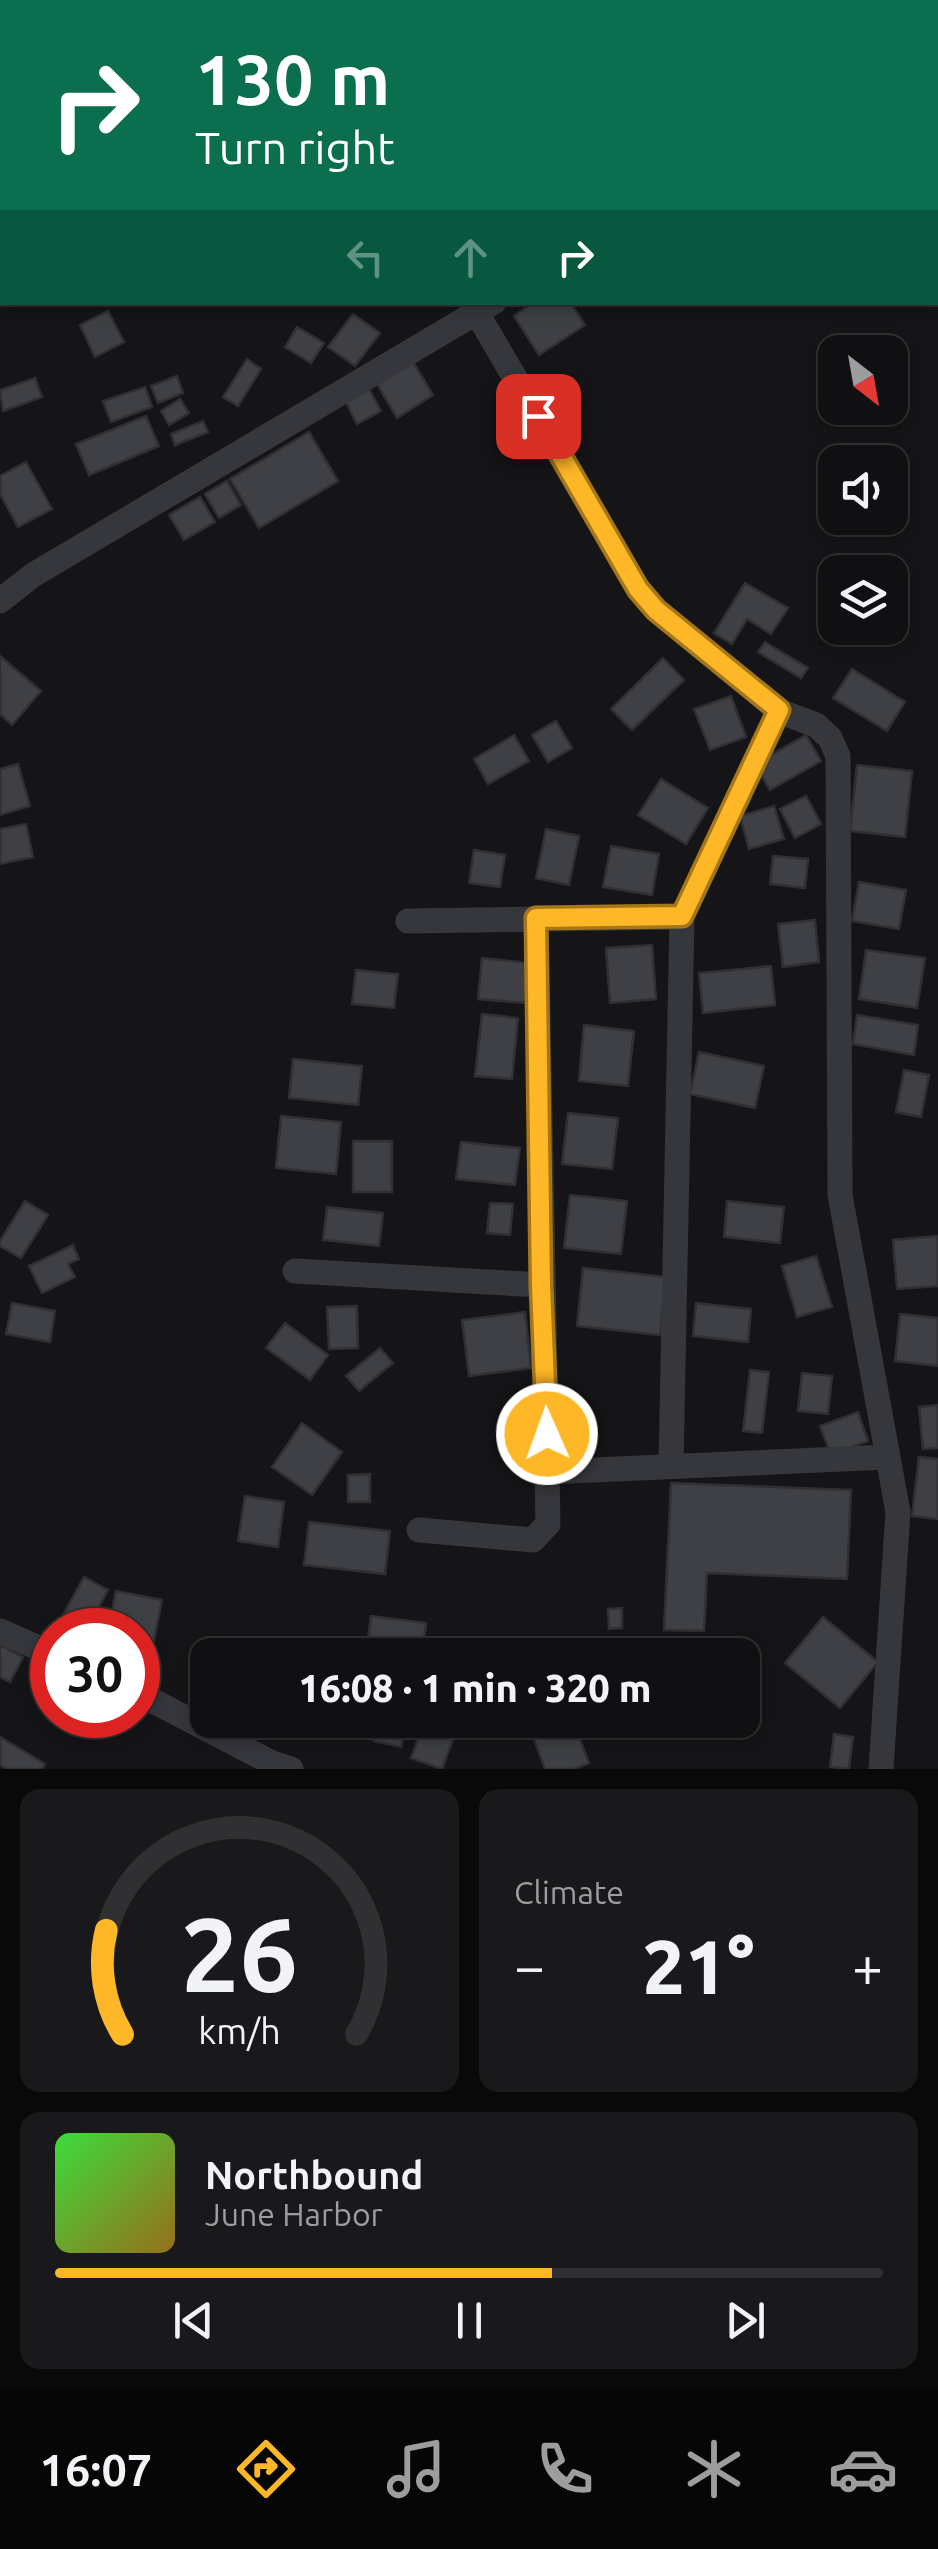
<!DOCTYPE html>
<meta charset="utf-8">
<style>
:root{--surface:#101012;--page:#19191b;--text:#f1f3f6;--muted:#9c9d9f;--line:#303032;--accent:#feb727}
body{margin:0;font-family:Ubuntu,sans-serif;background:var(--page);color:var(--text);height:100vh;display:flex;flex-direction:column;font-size:38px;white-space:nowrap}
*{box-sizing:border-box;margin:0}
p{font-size:32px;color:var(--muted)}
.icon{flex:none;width:55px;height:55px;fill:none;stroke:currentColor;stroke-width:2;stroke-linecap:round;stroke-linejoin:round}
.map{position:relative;height:1769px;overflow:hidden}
.drawer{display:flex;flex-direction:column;gap:20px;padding:20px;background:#09090a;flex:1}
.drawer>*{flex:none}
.hud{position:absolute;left:0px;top:0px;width:940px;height:305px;box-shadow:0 5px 15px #0003,0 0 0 2px var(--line);background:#0b6e4f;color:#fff;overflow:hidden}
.needle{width:65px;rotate:149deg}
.fabs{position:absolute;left:818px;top:335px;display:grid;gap:20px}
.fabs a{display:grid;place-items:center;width:90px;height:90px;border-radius:20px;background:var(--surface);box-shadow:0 5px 15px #0003,0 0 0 2px var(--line);font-size:50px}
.speed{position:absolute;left:30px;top:1608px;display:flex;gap:20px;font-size:50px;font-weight:700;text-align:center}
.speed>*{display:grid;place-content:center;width:130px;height:130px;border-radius:50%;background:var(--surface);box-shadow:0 5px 15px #0003,0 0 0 2px var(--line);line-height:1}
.speed .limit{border:15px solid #d22;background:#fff;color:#111}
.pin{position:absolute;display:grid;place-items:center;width:85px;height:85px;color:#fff;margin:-42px;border-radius:20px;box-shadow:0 5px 15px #0006}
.me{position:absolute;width:110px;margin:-55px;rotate:358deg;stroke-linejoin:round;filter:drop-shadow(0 0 8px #0008)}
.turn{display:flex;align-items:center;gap:35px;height:210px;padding:0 30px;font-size:45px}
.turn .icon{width:130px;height:130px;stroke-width:2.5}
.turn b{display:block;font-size:70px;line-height:85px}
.lanes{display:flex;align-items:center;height:95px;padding:0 30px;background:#0003;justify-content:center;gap:50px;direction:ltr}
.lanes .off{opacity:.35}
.big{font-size:75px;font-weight:800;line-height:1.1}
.drawer .tile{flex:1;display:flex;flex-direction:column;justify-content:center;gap:15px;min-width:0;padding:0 35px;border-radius:20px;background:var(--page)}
.drawer .dial{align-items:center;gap:0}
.dial svg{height:260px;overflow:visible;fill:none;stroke:var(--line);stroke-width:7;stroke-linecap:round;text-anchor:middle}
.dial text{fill:var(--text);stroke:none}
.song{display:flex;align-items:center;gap:30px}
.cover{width:120px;height:120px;border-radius:15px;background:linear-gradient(135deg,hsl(120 70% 55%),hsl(40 70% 35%))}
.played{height:10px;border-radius:5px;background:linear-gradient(90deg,var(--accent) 60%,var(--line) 60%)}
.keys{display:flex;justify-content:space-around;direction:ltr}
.heat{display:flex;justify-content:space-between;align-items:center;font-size:55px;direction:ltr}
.drawer .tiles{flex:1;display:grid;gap:20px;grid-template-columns:1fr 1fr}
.tile:last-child{grid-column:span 2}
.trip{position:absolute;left:190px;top:1638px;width:570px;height:100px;border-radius:20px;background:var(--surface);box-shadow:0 5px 15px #0003,0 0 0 2px var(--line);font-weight:800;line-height:100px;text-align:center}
.dock{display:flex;height:160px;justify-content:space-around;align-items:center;background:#060607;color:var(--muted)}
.dock .icon{width:70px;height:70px}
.dock .selected{color:var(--accent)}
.dock b{font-size:45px;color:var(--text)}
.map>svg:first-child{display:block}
.building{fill:#3f4045;stroke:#2f2f34;stroke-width:2.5}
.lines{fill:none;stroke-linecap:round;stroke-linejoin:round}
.minor{stroke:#36373d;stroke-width:25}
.primary{stroke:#52545c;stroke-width:40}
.route-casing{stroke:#a57719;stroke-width:25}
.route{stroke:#feb727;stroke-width:18}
</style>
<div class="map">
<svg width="938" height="1769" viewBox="0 0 938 1769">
<rect width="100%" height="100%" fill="#151518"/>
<path class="building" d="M534 302H570L585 325 539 355 514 316Z
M108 311 124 342 95 357 80 325Z
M353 314 380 333 355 366 328 347Z
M297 327 324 343 311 363 285 347Z
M247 359 261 369 238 406 223 397Z
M413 362 433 395 397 418 377 384Z
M177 376 183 393 158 403 151 386Z
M35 378 42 397 3 411 0 390Z
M145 387 152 407 111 422 103 401Z
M369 389 381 411 357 424 346 402Z
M180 399 189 413 169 425 161 411Z
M146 416 159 446 89 475 76 444Z
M203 421 208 432 175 445 171 434Z
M309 432 338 481 259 528 230 479Z
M26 462 52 509 18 527 0 494V476Z
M227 481 241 505 219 518 205 494Z
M200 497 215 522 184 540 169 515Z
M745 583 788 608 771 634 747 619 732 644 714 633Z
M765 642 808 668 801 678 758 652Z
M0 656 41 691 12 725 0 714Z
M663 658 684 680 632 730 611 709Z
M852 669 905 702 887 731 833 698Z
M731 696 746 737 710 750 694 709Z
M556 721 572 748 548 762 532 735Z
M514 735 529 761 488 784 474 759Z
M806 735 821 761 770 790 755 764Z
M18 764 30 806 0 815V769Z
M857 765 912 771 905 837 850 831Z
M661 779 708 808 686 844 638 815Z
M806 796 821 824 795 838 780 809Z
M774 806 784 839 749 849 740 816Z
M26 824 33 857 0 864V829Z
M546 829 579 836 569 885 536 878Z
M611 846 659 854 652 895 603 887Z
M474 850 505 855 500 887 469 883Z
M773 856 808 859 805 888 770 884Z
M859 882 906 890 899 929 852 921Z
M815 920 819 962 783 967 778 924Z
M652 945 656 999 610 1003 606 948Z
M866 950 925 958 917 1008 859 999Z
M482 958 530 963 525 1003 478 999Z
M771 966 775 1005 703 1013 699 973Z
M356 970 398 974 394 1008 352 1004Z
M482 1014 518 1018 512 1079 475 1076Z
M857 1015 918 1025 914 1055 853 1044Z
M584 1025 634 1031 628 1086 579 1081Z
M699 1052 764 1066 755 1108 690 1094Z
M293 1059 362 1066 358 1105 289 1098Z
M904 1070 929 1075 921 1117 896 1112Z
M568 1113 618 1118 612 1169 562 1164Z
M281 1116 341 1122 336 1174 276 1168Z
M353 1141H392V1192H353Z
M461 1142 520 1148 515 1185 456 1179Z
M570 1195 627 1201 621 1254 564 1248Z
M25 1201 48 1215 21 1258 0 1246V1241Z
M727 1201 784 1207 780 1243 724 1237Z
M490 1203 513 1204 510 1235 487 1233Z
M327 1207 383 1213 379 1246 323 1240Z
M938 1236V1286L897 1289 893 1240Z
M73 1245 79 1259 68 1264 75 1277 42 1293 29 1266Z
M816 1256 832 1307 797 1317 782 1266Z
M583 1268 666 1277 660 1335 577 1326Z
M12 1303 55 1311 50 1342 6 1334Z
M696 1303 751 1309 748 1342 693 1336Z
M357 1306 358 1348 329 1349 327 1307Z
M525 1312 531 1368 469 1376 462 1320Z
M900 1314 938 1318V1366L895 1361Z
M285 1323 328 1355 310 1380 266 1348Z
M380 1348 393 1363 359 1391 346 1376Z
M750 1370 769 1372 762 1433 743 1431Z
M802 1373 832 1376 828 1414 798 1411Z
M938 1405V1448L923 1449 919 1407Z
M858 1412 868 1441 831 1455 820 1426Z
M302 1423 342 1452 312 1495 272 1467Z
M919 1457 938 1459V1519L912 1516Z
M370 1474V1502H348V1475Z
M671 1483 851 1490 847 1579 707 1573 704 1631 664 1630Z
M245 1496 284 1502 278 1547 238 1541Z
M309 1522 390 1531 385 1574 304 1565Z
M84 1577 108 1590 86 1630H80L61 1619Z
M116 1591 162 1600 147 1674 138 1672V1630H108Z
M622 1608V1628L609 1629 608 1609Z
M371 1616 426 1623 422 1655H366Z
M823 1617 878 1662 840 1708 785 1663Z
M0 1645 23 1657 10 1682 0 1677Z
M256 1720H303L297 1736Z
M379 1720H407L401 1747 374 1741Z
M425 1720 459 1723 442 1769 411 1758Z
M527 1720H573L589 1763 574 1769H545Z
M834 1734 853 1737 849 1769 830 1767Z
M0 1737 45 1764 42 1769H7L0 1765Z"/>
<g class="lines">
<path class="minor" d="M50 2 54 0
M640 2V0
M0 32 2 30
M477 313 638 589 656 610 779 711 816 725 830 738 838 756 840 1195 898 1512 881 1769
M0 601 33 575 494 302
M408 921 682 917
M295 1271 541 1285
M671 1465 682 917 779 711
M548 1472 888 1457
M419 1530 533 1540 548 1524 536 918
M0 1631 52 1654
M138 1693 270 1762 291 1769"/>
<path class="primary" d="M197 0V2
M0 180 2 179"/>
</g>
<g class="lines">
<defs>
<path id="route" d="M538 416 638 589 656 610 779 710 682 916 536 918 541 1285 547 1434"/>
</defs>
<use href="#route" class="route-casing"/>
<use href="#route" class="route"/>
</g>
</svg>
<div class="fabs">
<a><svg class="needle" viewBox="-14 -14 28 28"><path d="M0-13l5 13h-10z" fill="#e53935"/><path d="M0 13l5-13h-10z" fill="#9c9d9f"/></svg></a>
<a><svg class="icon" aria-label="sound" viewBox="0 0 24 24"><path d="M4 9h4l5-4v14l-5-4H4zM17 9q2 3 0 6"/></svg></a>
<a><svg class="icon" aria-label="layers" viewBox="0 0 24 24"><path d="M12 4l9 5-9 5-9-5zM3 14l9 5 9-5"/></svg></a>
</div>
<div class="speed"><div class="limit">30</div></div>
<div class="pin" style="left:538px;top:416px;background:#d93025"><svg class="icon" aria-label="arrive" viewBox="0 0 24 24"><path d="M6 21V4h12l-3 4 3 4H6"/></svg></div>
<svg class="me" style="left:547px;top:1434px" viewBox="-20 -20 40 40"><circle r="17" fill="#feb727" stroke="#fff" stroke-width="3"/><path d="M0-11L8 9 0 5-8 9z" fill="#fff"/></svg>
<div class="trip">16:08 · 1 min · 320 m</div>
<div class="hud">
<div class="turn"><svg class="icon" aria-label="right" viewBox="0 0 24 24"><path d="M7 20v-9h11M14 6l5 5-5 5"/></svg><div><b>130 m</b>Turn right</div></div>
<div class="lanes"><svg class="icon off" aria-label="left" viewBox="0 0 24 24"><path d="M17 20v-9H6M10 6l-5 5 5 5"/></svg><svg class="icon off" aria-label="ahead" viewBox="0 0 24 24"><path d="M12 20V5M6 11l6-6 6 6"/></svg><svg class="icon" aria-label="right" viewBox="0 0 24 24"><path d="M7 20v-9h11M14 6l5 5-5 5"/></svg></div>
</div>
</div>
<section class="drawer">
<div class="tiles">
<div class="tile dial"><svg viewBox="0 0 100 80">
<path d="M14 69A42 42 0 1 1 86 69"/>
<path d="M14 69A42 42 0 0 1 9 37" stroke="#feb727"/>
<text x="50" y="56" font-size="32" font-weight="700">26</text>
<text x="50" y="72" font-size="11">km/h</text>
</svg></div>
<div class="tile"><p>Climate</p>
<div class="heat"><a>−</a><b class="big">21°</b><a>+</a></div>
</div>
<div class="tile">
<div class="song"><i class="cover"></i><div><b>Northbound</b><p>June Harbor</p></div></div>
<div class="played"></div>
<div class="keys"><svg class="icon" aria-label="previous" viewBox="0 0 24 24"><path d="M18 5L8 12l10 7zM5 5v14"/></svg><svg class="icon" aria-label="pause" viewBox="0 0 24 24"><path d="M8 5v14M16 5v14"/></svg><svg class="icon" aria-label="next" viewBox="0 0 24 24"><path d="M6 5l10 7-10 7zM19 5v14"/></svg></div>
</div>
</div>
</section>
<nav class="dock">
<b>16:07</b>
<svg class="icon selected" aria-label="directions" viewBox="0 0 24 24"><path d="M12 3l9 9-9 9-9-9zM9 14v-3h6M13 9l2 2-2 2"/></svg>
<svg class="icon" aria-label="music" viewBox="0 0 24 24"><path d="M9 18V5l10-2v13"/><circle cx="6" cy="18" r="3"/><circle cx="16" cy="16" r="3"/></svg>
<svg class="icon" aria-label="phone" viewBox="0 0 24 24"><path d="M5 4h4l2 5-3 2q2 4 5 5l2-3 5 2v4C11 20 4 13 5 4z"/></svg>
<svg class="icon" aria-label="climate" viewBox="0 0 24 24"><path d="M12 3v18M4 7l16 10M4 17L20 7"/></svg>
<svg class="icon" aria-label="car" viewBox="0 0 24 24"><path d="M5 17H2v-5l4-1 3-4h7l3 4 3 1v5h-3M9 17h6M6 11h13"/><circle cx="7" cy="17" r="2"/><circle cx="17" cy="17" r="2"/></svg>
</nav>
